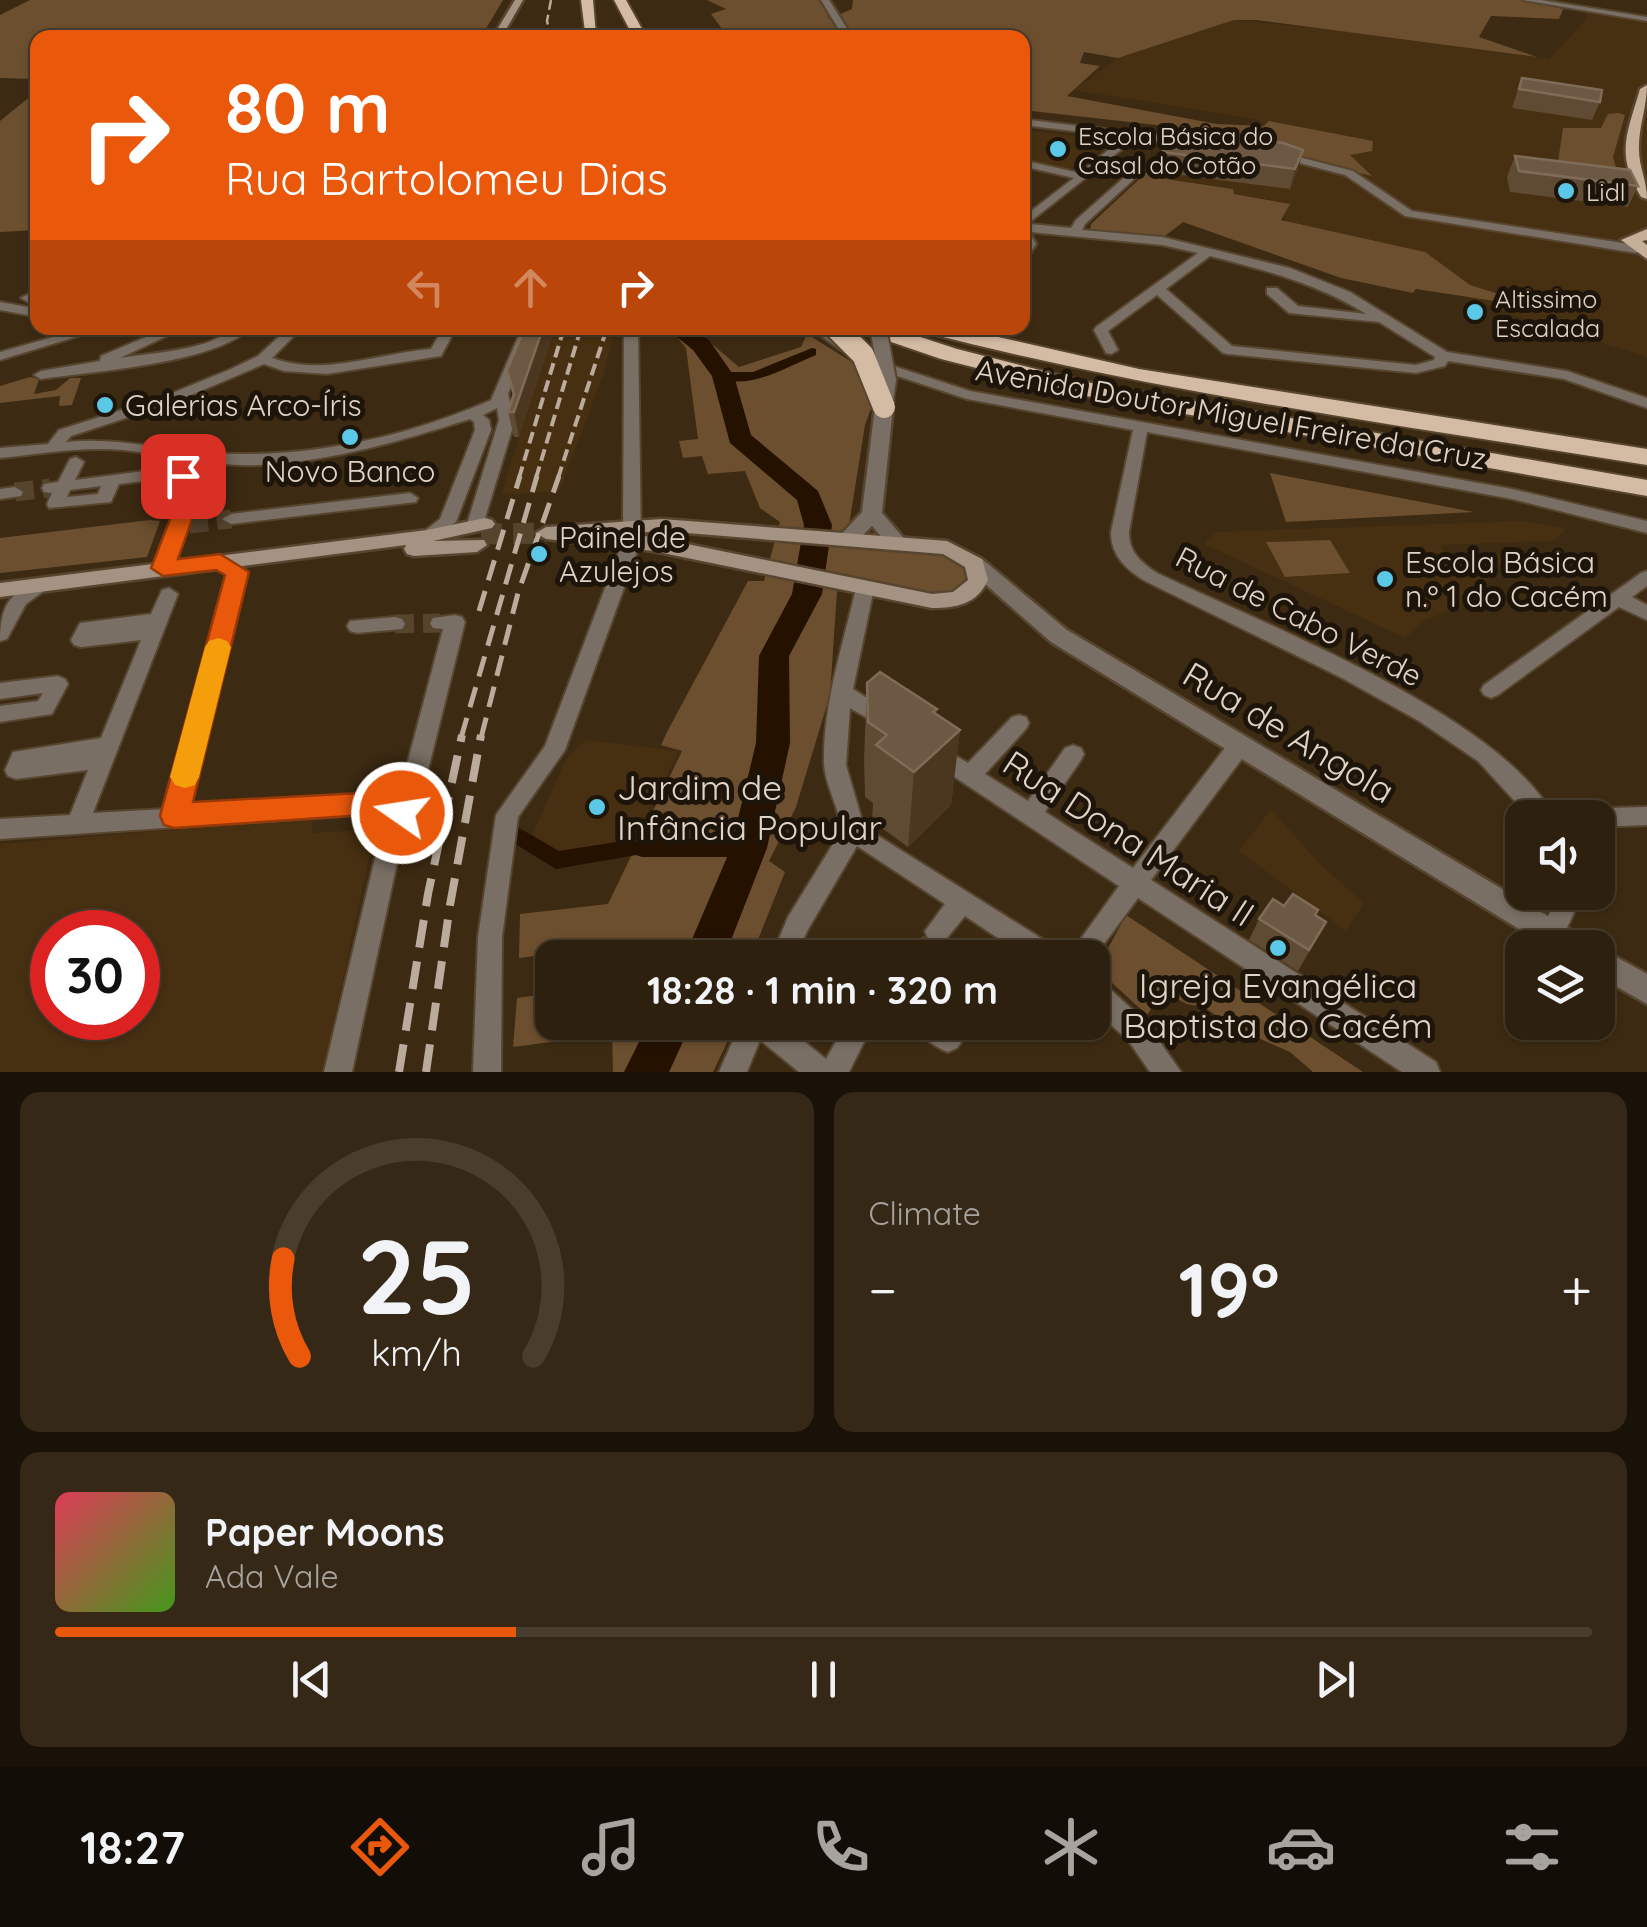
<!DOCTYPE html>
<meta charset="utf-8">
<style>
:root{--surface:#2e200e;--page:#362817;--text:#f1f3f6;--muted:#a7a39e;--line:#493e2e;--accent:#ea580c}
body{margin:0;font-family:Quicksand,sans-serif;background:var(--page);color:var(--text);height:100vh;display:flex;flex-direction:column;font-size:38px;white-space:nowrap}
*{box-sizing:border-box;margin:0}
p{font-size:32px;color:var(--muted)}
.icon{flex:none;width:55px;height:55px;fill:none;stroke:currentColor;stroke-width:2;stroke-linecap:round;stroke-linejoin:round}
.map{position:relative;height:1072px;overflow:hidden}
.drawer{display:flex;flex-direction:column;gap:20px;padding:20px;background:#191208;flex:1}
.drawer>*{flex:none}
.guide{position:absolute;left:30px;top:30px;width:1000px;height:305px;border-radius:20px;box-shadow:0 2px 8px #0004,0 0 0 2px var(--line);background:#ea580c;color:#fff;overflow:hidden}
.tools{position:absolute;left:1505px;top:800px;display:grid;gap:20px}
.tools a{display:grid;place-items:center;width:110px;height:110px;border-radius:20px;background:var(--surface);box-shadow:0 2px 8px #0004,0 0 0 2px var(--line);font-size:50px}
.speed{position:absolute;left:30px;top:910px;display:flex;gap:20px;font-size:50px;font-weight:700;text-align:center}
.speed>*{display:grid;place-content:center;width:130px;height:130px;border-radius:50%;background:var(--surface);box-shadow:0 2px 8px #0004,0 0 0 2px var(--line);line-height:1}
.speed .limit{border:15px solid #d22;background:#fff;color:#111}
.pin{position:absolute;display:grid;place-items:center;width:85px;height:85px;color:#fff;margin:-42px;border-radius:20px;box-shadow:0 5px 15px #0006}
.me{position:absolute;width:110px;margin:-55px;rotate:283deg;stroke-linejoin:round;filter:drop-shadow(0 0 8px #0008)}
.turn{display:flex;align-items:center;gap:35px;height:210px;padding:0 30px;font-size:45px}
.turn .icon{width:130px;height:130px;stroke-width:2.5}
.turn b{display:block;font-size:70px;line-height:85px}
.lanes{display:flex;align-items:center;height:95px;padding:0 30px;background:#0003;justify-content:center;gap:50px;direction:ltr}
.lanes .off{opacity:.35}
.big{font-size:75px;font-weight:700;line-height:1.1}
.drawer .tile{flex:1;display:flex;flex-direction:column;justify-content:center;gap:15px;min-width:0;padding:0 35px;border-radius:20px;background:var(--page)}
.drawer .dial{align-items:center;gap:0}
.dial svg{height:260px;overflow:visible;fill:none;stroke:var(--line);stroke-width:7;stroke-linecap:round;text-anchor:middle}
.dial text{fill:var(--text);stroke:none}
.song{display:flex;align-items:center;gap:30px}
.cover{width:120px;height:120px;border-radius:15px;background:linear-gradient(135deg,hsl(350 70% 55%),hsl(100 70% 35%))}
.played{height:10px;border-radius:5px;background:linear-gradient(90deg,var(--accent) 30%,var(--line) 30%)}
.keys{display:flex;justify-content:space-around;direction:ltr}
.heat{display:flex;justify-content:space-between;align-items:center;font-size:55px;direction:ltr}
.drawer .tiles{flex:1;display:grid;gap:20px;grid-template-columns:1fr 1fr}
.tile:last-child{grid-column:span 2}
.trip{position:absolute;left:535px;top:940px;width:575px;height:100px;border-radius:20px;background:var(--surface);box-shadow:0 2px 8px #0004,0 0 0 2px var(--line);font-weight:700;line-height:100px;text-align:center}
.menu{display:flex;height:160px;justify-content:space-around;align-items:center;background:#120d06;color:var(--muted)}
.menu .icon{width:70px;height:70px}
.menu .current{color:var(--accent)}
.menu b{font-size:45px;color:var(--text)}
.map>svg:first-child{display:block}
.built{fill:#472f11;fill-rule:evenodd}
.green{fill:#6c4f2f}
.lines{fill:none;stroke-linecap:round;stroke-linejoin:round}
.canal{fill:#251100;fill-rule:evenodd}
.river{fill:#251100;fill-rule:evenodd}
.minor-tunnel{stroke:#56442d;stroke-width:19;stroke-dasharray:19 9;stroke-linecap:butt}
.secondary-tunnel{stroke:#56442d;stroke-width:21;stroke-dasharray:21 11;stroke-linecap:butt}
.minor-casing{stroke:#57452f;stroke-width:4}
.tertiary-casing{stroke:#57452f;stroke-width:5}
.secondary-casing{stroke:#57452f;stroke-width:5}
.primary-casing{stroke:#57452f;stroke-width:5}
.trunk-casing{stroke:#57452f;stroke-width:4}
.minor{fill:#796f64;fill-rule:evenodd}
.tertiary{fill:#796f64;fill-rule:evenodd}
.secondary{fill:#a49382;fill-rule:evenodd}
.primary{fill:#c5af99;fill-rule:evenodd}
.trunk{fill:#d4bca4;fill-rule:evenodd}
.rail-far3{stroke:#baab9c;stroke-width:2.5;stroke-dasharray:10 5;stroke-linecap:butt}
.rail-far2{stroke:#baab9c;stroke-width:4;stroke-dasharray:12 6;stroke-linecap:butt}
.rail-far1{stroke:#baab9c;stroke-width:5;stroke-dasharray:21 11;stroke-linecap:butt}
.rail{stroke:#baab9c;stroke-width:8;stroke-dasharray:28 14;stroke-linecap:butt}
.tertiary-bridge-casing{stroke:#57452f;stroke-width:20;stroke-linecap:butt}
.trunk-bridge-casing{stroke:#57452f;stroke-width:26;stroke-linecap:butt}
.tertiary-bridge{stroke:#796f64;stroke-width:16}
.trunk-bridge{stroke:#d4bca4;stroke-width:22}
.wall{fill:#5f4a33}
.shaded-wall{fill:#4b371f}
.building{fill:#6d5943;stroke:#7f6c58;stroke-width:2.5}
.route{fill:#ea580c;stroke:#983908;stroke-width:2.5}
.slow{fill:#f59e0b}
.poi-dot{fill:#5ac8e6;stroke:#1d140a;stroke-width:4}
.labels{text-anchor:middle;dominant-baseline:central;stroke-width:10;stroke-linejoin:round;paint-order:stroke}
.far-poi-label{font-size:25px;fill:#e1d4c7;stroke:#1d140a;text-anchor:start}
.poi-label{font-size:30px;fill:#e1d4c7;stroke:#1d140a;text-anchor:start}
.street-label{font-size:30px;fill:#e1d4c7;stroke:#1d140a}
.near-street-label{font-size:35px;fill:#e1d4c7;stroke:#1d140a}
.near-poi-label{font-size:35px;fill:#e1d4c7;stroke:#1d140a;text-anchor:start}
</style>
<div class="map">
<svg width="1647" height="1072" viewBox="0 0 1647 1072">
<rect width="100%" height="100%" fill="#3d2a12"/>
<path class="built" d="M1585 6 1647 17V357L1512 315 1390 265 1297 236 1271 200 1233 194 1232 188 1153 177 1149 170 1186 144 1295 158 1259 120 1074 90 1118 58 1234 20 1378 34 1549 59 1586 20Z
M1023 130 1105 140 1069 170 1023 158Z
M555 328H616L603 375 559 492 501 494Z
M1523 521 1567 528 1554 541 1441 545 1447 555H1500L1502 563 1483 586 1467 592 1475 601 1425 620 1405 638 1204 544 1215 532Z
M586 740 679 751 632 843 553 852 531 838 566 759Z
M1271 809 1320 864 1364 903 1346 931 1239 851Z
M314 818 311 833 375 829 323 1072H0V844ZM52 932H138V1018H52Z"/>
<path class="green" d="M30 0H503L481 37 38 38 37 79 0 78V15Z
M707 0H821L829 19 852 9 853 0H1522L1563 9 1559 19 1491 16 1479 37 1537 57 1256 20H1234L1118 58 1084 52 1080 63 1100 66 1067 96 1217 124 1264 126 1269 121 1373 141 1372 151 1350 155 1372 176 1240 143 1236 134 1023 110 1026 81 1023 79 1022 38 728 37 711 14 726 9Z
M37 91V230L0 232V121Z
M1619 113 1625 115 1613 157 1617 171 1555 182 1563 128H1601L1608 114Z
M1149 170 1153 177 1233 189 1234 194 1290 204 1281 220 1425 252 1470 285 1511 298 1514 304 1416 289 1413 293 1341 278 1183 222 1161 239 1090 232 1091 224Z
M656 328H693L739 367 801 347 807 334 871 374 874 400 865 425 846 544 941 552 967 567 969 579C958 592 950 595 933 595L838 577 830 695 796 807 769 861 785 872 751 957H613L611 946 519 958 520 914 608 904 682 751 661 745 667 732 748 581H764L780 522 760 508 745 471 708 474 702 456 683 458 679 441 698 439 686 348 674 333Z
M30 377 39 379 34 394 56 390 70 378H81L72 405 59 406 60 396 0 403V386Z
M1270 473 1474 512 1286 522Z
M150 520 160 521 147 557 0 573V538Z
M1330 540 1350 573 1285 577 1266 542Z
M1126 915 1363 1072H1313L1290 1052 1229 1025 1204 1007 1187 1004 1163 992 1147 1015 1097 969Z
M552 993V1022L732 1023V1032L713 1072H613L612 1034 513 1047 517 998Z"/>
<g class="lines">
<path class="canal" d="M812 348 816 349V355C788 366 746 393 717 376L723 372H753Z
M514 825 559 851 629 840 635 842 642 839H749L756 842 759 848 756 854 749 857H642L636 855 556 869 507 839 504 833 507 827Z"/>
<path class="river" d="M666 328H690L709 340 734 376 751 435 818 491 832 525 822 594 789 656 790 743 767 848 724 958H684L731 848 756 743 759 656 792 594 804 525 797 500 730 443 712 376 693 350Z
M649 1022H692L669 1072H624Z"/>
<path class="minor-tunnel" d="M15 492 50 488
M189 524 231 519
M395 624 440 623"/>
<path class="secondary-tunnel" d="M481 534 546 533"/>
<defs>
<path id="minor" d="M1523 0H1541L1647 17V21Z
M1022 119 1195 140 1200 143 1195 146 1135 139 1026 225 1022 224V218L1074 178 1022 166V160L1080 173 1124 137 1022 125Z
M1280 152 1353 171 1412 211 1636 245 1642 249 1636 253 1405 216 1345 175 1276 157V153Z
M1136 167 1145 169 1085 224 1082 230 1162 237 1290 268 1350 292 1447 352 1567 371 1647 398V408L1564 379 1448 361 1445 366 1416 373 1228 354 1223 353 1157 295 1108 331 1118 350 1111 354 1106 353 1094 330 1096 327 1198 253 1162 245 1030 232 1024 228 1030 224 1071 228 1076 220ZM1210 256C1265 270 1318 284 1366 314L1298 306 1277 288H1267V294L1289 313 1379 322 1435 357 1434 360 1416 365 1232 346 1166 289Z
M38 289V298L28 302 21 298Z
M0 302 38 309V317L0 310Z
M85 328H105L0 360V352Z
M167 328H184L120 358C146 354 174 352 199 345 220 340 229 327 251 328 212 364 95 371 41 379L34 375 41 371 100 361 101 356Z
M288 328H302L272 358C324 377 378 353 431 349L443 328H456L441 356 327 374 284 371 264 364 175 402 71 436 66 442C118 437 162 450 212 453 306 459 404 438 491 400L522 328H535L508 394 515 420 482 528H470L467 524 499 420 497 408 483 415 489 420 491 430 456 522 427 542 418 536 440 519 475 430 474 422 470 419C401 441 333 461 260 465 214 467 169 455 123 450 83 446 40 454 0 458V448L48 444 59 430 165 396 231 369 258 356Z
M624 328H638L641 541 565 750 518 817 502 937 501 1072H473L478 937 496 815 545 746 623 541Z
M810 328H826L853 347 851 350H841Z
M872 359 970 391 1512 489 1647 521V533L1512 499 1147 432 1129 532C1129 553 1141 562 1157 573 1263 624 1501 715 1555 818H1530L1478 761 1419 721 1342 678 1145 581C1126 569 1111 556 1111 532L1133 430 967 399 867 366 865 363Z
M76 457 84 462 75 480 168 468 194 474 200 491 169 572H157L154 568 184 491 181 481 168 478 119 484 111 502 49 508 47 504 52 493 44 492 42 488 44 484 58 482 70 459ZM101 486 98 494 67 497 70 490Z
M15 487 23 492 21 496 0 499V489Z
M410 493 418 498 416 502 231 524 222 519 231 514Z
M220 556 244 568 247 572 189 807 372 795 376 789 400 782 405 772 443 629 433 628 430 623 433 618 455 615 462 617 465 622 427 774 419 789 423 802 406 821 352 1072H324L383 825 377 823 372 814 0 839V819L70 815 88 770 16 779 8 776 5 770 13 752 101 738 141 640 81 647 74 645 71 640 80 623 151 614 162 590 169 588 178 594 93 813 166 809 228 574 211 562Z
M1647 571V586L1632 597 1647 605V620L1619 607 1498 695 1491 698 1484 695 1481 690 1484 685 1641 573Z
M42 580 49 582 51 586 26 604 7 639 0 641C0 607 9 591 42 580Z
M865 582 874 588 853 689 893 715 896 721 893 727 886 729 850 708 846 765 864 827 1060 950 1063 958H1028L965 916 946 939 937 942 928 939 925 931 945 904 857 846 807 931 796 958H771L788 917 841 831C840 807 825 787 824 763 823 704 843 645 856 588Z
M395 617 402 619 405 624 402 629 357 633 350 631 347 626 350 621Z
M58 676 65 679 68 684 52 714 0 722V706L38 701 43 693 0 699V683Z
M1019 715 1026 717 1029 723 1026 729 985 774 1028 801 1065 748 1073 745 1081 748 1084 754 1081 760 1045 812 1133 868 1231 740 1239 738 1247 740 1250 746 1247 752 1151 880 1436 1062 1440 1072H1402L1138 898 1092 960V958H1067L1119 886 929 760 926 754 929 748 937 745 968 763 1012 717Z
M1647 807V825L1598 827V818H1560L1563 811 1571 809Z
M1553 892H1577V906L1561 941 1552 944 1543 941 1540 933 1553 906Z
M924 938 933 942 937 950 933 958H905L915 942Z
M1092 978 1101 981 1146 1022 1181 1072H1150L1128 1040 1092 1008Z
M741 1022H780L826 1059 847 1022H867L870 1030 849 1072H799L760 1040 747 1072H719Z
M914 1022H975L957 1048 948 1052C934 1047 920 1036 914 1022Z"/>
<path id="tertiary" d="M821 0H829L853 38H844Z
M1022 227 1027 228 1036 244 1027 258 1022 259Z
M884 402 893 407 882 513 908 543 898 550 891 548 872 526 854 544H840L837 539 862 512 875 407Z
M975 557 982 559 1067 630 1586 939 1590 948H1550L1051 642 968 569 965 564 968 559Z
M1598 947 1647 974V1004L1598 976Z"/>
<path id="secondary" d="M515 0H523L501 38H492Z
M596 29 613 38H575L576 36Z
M485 518 492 520 495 524 492 528 433 541 484 540 487 545 477 552 414 556 407 554 404 549 406 545 0 597V583L427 530Z
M662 519 947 541 982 559 988 580C977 604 957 608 932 608L653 551 546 539 536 533 546 527ZM662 531 943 554 965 567 968 580 953 592 932 594 653 537 621 534Z"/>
<path id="primary" d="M1647 85C1647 107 1638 129 1639 150 1639 167 1647 181 1647 199L1641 197C1615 154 1627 134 1640 89Z
M1647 229V240L1642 241 1647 245V259L1621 240Z"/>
<path id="trunk" d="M581 0H593L596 35 585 32Z
M614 0H626L647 38H634Z
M862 328H893L957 349 1095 384 1647 480V496L1095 398 941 359 865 333Z
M924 328H959L1139 369 1647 449V465C1406 426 1164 394 927 333Z"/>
</defs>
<use href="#minor" class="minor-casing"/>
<use href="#tertiary" class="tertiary-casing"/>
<use href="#secondary" class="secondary-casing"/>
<use href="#primary" class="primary-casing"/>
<use href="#trunk" class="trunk-casing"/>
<use href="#minor" class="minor"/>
<use href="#tertiary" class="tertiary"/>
<use href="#secondary" class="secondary"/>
<use href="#primary" class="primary"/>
<use href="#trunk" class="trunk"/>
<path class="rail-far3" d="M551 0 547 21 551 38"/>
<path class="rail-far2" d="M519 478 564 328
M536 478 581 328
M558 478 607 328"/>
<path class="rail-far1" d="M479 611 520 476
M461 738 537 476
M481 738 518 593 559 476"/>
<path class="rail" d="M399 1072 428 894 462 735
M426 1072 450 905 481 735"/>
<defs>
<path id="tertiary-bridge" d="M878 328 888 380 884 407"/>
<path id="trunk-bridge" d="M836 328 863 355 884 407"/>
</defs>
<use href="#tertiary-bridge" class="tertiary-bridge-casing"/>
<use href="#trunk-bridge" class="trunk-bridge-casing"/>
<use href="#tertiary-bridge" class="tertiary-bridge"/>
<use href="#trunk-bridge" class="trunk-bridge"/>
</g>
<path class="wall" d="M1522 78 1600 102 1592 120 1512 108Z
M1180 130 1298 170 1290 189 1158 172 1162 152Z
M1515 156 1638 186 1628 207 1510 192 1507 177Z
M525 328H555L519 437H514L508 412 513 397 507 370Z
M867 683 937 714 960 730 951 805 908 847 872 821 873 803 865 797 864 759Z
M1284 906 1315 915 1326 922 1298 971 1249 940 1259 919Z"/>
<path class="shaded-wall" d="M1303 150 1298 170 1290 189 1295 169Z
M543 328H555L519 437 514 412Z
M937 709 933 755 960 730 951 805 908 847 914 772 933 712Z"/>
<path class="building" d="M1522 78 1602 90 1600 102 1519 89Z
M1180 130 1283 143 1303 150 1295 169 1162 152Z
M1515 156 1630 170 1638 186 1519 171Z
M525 328H543L514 412H508L514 394 507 370Z
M880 672 937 709 933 712 960 730 914 772 876 745 887 735 868 722 867 683Z
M1293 894 1318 910 1315 915 1326 922 1309 950 1259 919 1273 899 1284 906Z"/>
<path class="route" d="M183 469 199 477 202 491 178 559 220 554 249 572 193 802 378 792 388 795 392 802 412 805 416 813 412 822 384 828 374 824 369 816H350L174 828 164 825 160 816 225 575 216 570 163 576 151 568 181 491V484L173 476Z"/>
<path class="slow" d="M218 638 227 641 231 647 199 777 195 785 185 788 175 785 170 777 205 647 209 641Z"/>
<g class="poi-dot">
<circle cx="1058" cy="149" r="10"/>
<circle cx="1566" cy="191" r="10"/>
<circle cx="1475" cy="312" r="10"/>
<circle cx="105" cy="405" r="10"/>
<circle cx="350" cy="437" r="10"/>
<circle cx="539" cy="554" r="10"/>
<circle cx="1385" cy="579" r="10"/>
<circle cx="597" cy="807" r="10"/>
<circle cx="1278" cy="948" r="10"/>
</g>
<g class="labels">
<g class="far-poi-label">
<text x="1078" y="135">Escola Básica do<tspan x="1078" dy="29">Casal do Cotão</tspan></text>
<text x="1586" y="191">Lidl</text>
<text x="1495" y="298">Altissimo<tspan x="1495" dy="29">Escalada</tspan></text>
</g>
<g class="poi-label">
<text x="125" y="405">Galerias Arco-Íris</text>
<text x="350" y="471" text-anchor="middle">Novo Banco</text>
<text x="559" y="537">Painel de<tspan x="559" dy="34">Azulejos</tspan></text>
<text x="1405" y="562">Escola Básica<tspan x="1405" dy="34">n.º 1 do Cacém</tspan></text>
</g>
<g class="street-label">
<text transform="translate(1231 414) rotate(10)">Avenida Doutor Miguel Freire da Cruz</text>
<text transform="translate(1299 616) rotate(27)">Rua de Cabo Verde</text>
</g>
<g class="near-street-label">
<text transform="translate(1289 732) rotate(31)">Rua de Angola</text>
<text transform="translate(1129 838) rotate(33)">Rua Dona Maria II</text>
</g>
<g class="near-poi-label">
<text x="617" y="787">Jardim de<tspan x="617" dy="40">Infância Popular</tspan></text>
<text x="1278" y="985" text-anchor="middle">Igreja Evangélica<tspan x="1278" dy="40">Baptista do Cacém</tspan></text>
</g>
</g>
</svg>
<div class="tools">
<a><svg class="icon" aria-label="sound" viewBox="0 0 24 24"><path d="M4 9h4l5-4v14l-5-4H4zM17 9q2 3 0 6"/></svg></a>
<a><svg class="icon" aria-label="layers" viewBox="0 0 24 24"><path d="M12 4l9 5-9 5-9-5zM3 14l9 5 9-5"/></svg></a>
</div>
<div class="speed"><div class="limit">30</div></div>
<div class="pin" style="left:183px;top:476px;background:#d93025"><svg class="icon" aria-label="arrive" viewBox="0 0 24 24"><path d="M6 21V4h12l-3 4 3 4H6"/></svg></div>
<svg class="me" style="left:402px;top:813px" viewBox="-20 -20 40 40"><circle r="17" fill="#ea580c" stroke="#fff" stroke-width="3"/><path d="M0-11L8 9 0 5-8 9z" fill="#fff"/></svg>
<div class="trip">18:28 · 1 min · 320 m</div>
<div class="guide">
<div class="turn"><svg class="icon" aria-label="right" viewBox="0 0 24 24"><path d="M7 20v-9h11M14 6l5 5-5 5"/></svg><div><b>80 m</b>Rua Bartolomeu Dias</div></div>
<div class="lanes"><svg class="icon off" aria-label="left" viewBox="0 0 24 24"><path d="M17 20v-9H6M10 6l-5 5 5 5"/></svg><svg class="icon off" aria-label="ahead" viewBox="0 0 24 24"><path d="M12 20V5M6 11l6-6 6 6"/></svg><svg class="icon" aria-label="right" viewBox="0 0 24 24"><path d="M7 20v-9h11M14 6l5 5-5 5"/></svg></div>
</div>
</div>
<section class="drawer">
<div class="tiles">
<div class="tile dial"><svg viewBox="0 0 100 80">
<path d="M14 69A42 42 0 1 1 86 69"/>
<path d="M14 69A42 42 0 0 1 9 39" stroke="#ea580c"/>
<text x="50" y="56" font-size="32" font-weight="700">25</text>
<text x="50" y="72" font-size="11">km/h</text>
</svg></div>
<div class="tile"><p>Climate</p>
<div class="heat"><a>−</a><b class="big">19°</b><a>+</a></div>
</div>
<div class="tile">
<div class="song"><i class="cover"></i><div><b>Paper Moons</b><p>Ada Vale</p></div></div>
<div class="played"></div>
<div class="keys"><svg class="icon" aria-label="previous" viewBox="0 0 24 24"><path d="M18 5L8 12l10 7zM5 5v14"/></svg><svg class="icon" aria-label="pause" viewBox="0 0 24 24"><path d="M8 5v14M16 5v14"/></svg><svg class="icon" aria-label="next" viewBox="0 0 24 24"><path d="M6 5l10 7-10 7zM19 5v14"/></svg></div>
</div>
</div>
</section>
<nav class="menu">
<b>18:27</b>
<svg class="icon current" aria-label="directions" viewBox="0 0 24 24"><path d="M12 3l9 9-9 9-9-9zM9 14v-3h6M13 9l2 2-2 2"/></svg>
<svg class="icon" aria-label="music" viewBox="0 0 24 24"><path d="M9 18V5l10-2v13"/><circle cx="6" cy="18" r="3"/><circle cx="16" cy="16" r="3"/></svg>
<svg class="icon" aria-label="phone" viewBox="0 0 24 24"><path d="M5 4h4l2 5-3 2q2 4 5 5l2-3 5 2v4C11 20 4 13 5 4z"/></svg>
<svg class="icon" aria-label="climate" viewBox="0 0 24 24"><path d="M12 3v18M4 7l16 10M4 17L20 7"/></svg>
<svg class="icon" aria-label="car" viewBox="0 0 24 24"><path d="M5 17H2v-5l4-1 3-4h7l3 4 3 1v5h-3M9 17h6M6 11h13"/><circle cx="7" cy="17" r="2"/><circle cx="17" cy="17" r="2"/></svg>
<svg class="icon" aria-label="filters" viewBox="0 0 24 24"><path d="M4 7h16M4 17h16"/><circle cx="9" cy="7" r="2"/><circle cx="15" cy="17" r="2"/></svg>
</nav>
